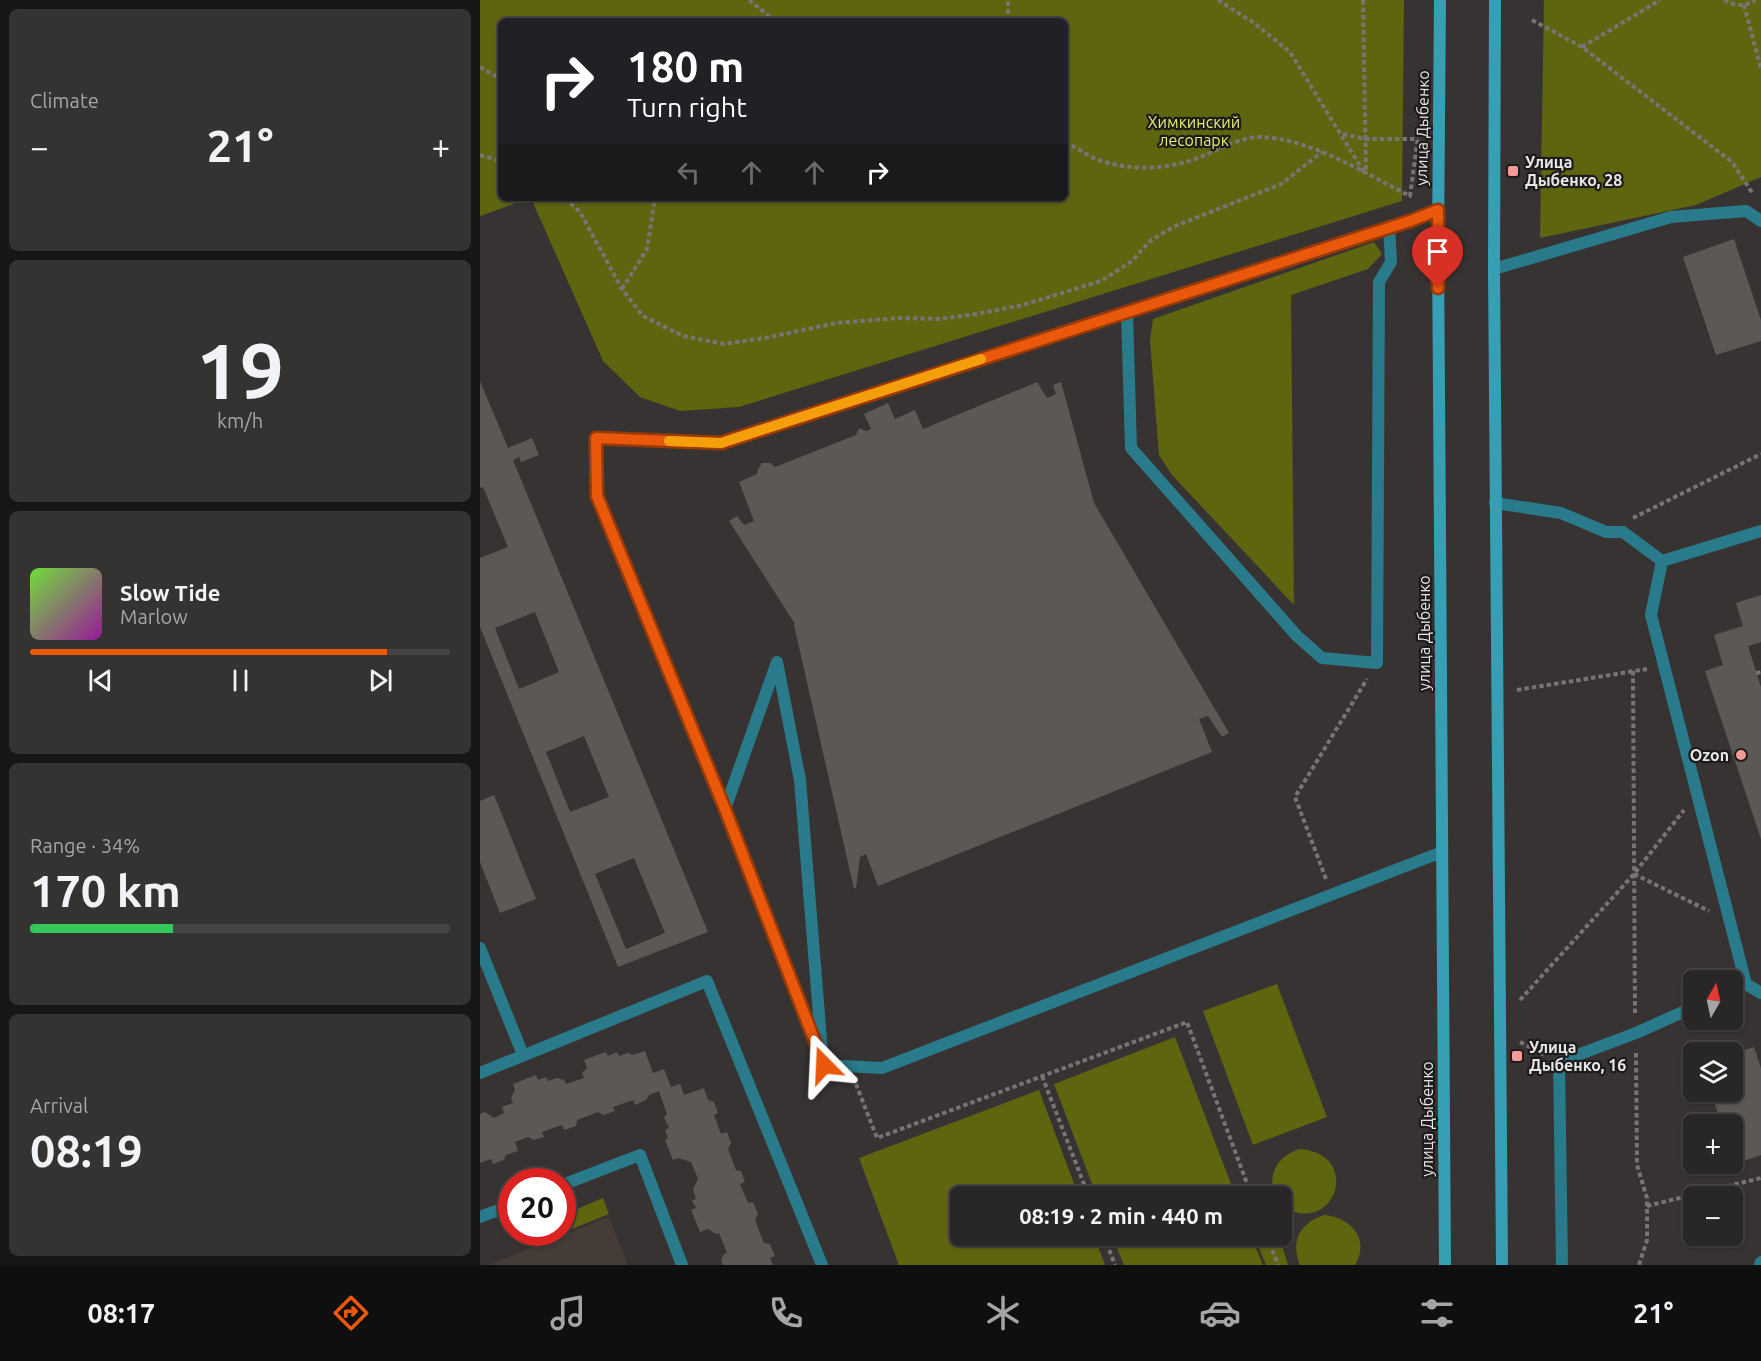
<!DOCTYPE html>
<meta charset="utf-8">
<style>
:root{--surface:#292626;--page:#353232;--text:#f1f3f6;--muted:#a5a5a7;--line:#454343;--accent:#ea580c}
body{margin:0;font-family:Ubuntu,sans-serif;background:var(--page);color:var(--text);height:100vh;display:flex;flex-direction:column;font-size:22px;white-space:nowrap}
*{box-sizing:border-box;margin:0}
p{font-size:20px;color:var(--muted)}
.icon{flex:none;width:33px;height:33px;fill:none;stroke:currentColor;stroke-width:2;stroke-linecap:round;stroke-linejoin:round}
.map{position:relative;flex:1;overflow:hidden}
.panel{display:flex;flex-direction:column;gap:9px;padding:9px;background:#171515;width:480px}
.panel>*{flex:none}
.hud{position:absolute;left:18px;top:18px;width:570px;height:183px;border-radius:9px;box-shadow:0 2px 4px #0004,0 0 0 2px var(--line);background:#202124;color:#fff;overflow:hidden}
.needle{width:39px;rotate:9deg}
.fabs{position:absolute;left:1203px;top:970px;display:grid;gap:12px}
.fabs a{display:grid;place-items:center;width:60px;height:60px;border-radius:9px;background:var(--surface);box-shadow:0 2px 4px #0004,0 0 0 2px var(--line);font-size:30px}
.speed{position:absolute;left:18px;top:1168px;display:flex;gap:12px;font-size:30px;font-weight:700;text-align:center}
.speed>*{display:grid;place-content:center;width:78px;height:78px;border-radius:50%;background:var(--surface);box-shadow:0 2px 4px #0004,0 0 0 2px var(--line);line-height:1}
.speed .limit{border:9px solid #d22;background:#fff;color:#111}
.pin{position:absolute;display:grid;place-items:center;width:51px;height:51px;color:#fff;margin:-62px -26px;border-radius:50% 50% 50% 0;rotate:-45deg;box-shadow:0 0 6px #0007}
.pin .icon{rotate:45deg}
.me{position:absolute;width:66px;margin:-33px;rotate:339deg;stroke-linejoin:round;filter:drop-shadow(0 0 4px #0008)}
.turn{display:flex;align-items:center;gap:21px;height:126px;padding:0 30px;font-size:27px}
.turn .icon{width:78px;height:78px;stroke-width:2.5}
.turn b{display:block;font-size:42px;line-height:51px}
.lanes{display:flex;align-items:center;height:57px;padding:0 30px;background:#0003;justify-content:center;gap:30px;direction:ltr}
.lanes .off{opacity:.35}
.big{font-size:45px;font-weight:600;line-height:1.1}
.panel .tile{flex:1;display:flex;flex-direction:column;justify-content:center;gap:9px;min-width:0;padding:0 21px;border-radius:9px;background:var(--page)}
.panel .dial{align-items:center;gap:0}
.dial b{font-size:78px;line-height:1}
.song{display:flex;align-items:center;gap:18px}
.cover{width:72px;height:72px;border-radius:9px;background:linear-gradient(135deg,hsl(100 70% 55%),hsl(300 70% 35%))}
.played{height:6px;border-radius:3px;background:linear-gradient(90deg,var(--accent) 85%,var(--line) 85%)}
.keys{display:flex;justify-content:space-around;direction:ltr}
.heat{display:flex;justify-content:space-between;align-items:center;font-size:33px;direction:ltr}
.charge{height:9px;border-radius:4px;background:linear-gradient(90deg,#34c759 34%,var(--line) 0)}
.trip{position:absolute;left:470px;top:1186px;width:342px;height:60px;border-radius:9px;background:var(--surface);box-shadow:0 2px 4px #0004,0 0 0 2px var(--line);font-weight:600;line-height:60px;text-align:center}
.dock{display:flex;height:96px;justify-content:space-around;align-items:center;background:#100f0f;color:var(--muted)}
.dock .icon{width:42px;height:42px}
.dock .active{color:var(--accent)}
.dock b{font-size:27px;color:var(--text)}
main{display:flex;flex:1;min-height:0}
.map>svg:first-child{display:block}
.built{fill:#453b37}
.green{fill:#5f640f}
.building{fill:#5b5855;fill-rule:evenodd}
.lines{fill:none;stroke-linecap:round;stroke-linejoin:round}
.path{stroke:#777473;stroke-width:4;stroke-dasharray:4.5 3;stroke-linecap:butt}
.service{stroke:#297b8b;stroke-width:12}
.secondary{stroke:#379fb3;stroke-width:12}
.route-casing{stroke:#983908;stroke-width:15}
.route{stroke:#ea580c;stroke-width:10}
.slow{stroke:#f59e0b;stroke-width:10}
.poi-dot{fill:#f59b97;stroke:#1d1b1b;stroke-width:2}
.labels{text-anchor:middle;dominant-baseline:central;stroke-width:4.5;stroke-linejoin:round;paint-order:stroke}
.park-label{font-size:16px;fill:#e3ed70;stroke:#1d1b1b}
.street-label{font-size:16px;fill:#e8e6e5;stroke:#1d1b1b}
.poi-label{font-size:16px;font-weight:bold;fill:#e8e6e5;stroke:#1d1b1b;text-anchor:start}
</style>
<main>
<section class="panel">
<div class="tile"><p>Climate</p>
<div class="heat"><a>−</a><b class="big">21°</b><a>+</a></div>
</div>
<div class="tile dial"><b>19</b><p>km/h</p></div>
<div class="tile">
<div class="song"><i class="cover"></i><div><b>Slow Tide</b><p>Marlow</p></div></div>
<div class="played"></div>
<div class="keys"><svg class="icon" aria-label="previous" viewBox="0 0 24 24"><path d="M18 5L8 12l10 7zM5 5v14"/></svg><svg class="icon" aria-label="pause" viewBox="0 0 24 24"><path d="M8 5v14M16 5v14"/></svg><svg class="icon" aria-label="next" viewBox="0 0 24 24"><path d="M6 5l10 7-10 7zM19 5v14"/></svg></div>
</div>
<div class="tile"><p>Range · 34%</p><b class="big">170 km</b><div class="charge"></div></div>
<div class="tile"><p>Arrival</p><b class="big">08:19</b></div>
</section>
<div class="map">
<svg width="1281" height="1265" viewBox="0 0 1281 1265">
<rect width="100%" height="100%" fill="#373332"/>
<path class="built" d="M129 1217 148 1265H8Z"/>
<path class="green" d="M0 0H924L922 201 259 407 200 411 160 397 123 361 51 198H585V21H21V198H50L0 216Z
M1064 0H1281V177L1216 205 1060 238Z
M894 242 902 254 888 269 811 295 814 605 692 475 679 455 670 340 673 319Z
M797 984 847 1117 773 1145 723 1011Z
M695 1037 756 1197H617L574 1084Z
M559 1090 599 1197H480V1236H614L625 1265H419L379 1158Z
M820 1149C884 1154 854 1239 802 1206L801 1197H795C787 1174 797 1156 820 1149Z
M123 1198 129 1214 82 1233 83 1215Z
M844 1215C870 1217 891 1239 875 1265H820C810 1241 820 1223 844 1215Z
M632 1236H771L783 1265H644Z
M774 1236H799L808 1265H786Z"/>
<path class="building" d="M1254 239 1281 320V341L1236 355 1203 257Z
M0 381 28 448 52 438 59 455 41 462 39 457 33 460 228 932 138 967 0 627V558L28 547 3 487 0 488ZM55 612 79 672 39 689 15 628ZM104 736 129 797 90 812 66 752ZM154 858 185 933 146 949 115 874Z
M557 382 567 398 576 394 573 385 581 382 614 503 749 733 742 737 728 716 719 719 732 752 398 886 386 854 380 857 376 888 374 889 314 625 315 624 249 521 257 516 264 525 274 521 259 482 277 474 278 469 282 463H290L295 467 376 435 379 428 386 431 391 429 384 414 408 403 415 419 435 410 443 429Z
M1281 595V642L1268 646 1281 687V839L1225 671 1243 665 1234 635 1263 626 1256 603Z
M14 795 56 899 20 913 0 862V801Z
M1274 1047 1281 1068V1155L1256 1164 1252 1154V1125H1242L1231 1092H1252V1054Z
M165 1051 173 1073 184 1069 191 1087 200 1084 204 1095 224 1088 228 1100 234 1102 238 1113 234 1115 241 1134 247 1132 251 1143 248 1149 256 1170 261 1171 265 1182 260 1184 268 1203 273 1202 278 1214 275 1220 284 1243 290 1244 295 1256 290 1258 293 1265H243L241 1260 244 1254 247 1253 239 1233 236 1234 228 1229 220 1232 211 1210 216 1208 212 1200 216 1199 213 1189 218 1179 211 1162 198 1158 193 1160 185 1140 188 1138 185 1130 189 1128 184 1117 187 1114 179 1091 169 1095 166 1100 155 1105 153 1100 133 1107 135 1111 124 1115 118 1112 97 1120 96 1126 84 1130 82 1125 62 1132 64 1137 54 1140 48 1137 35 1142 38 1151 26 1155 24 1160 13 1164 11 1159 0 1163V1114L5 1112 14 1118 24 1113 22 1107 33 1103 31 1098 35 1090 33 1084 56 1075 58 1080 66 1077 68 1081 77 1078 84 1080 86 1084 104 1078 102 1073 107 1068 104 1060 126 1052 128 1056 137 1052 139 1056 148 1053 153 1055Z"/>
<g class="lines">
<path class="path" d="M269 0 295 21
M738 0 774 23 810 52 885 174
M883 0 886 174
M1244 0C1255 6 1265 7 1275 0
M1264 5 1281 69
M1052 20 1102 47 1252 162 1273 194
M528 21V0
M1102 47 1180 0
M0 67 21 79
M863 134 885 139H938
M585 142C597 148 609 157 622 161 655 172 693 169 725 155 743 148 762 136 782 137 834 140 884 173 930 196L938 137
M0 155 21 161
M85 198 100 212 142 289 163 316 203 336 244 344 285 338 356 323 419 318 459 319 496 314 543 305 621 281 652 261 670 241 693 227 801 184 842 152
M142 289 167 249 175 198
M1153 518 1281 454
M1153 671 1155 1015
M1276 673 1281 672
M1037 690 1167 669
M1154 874 1229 911
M846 879 815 797 887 679
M1040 1000 1154 874 1204 810
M1040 1042 1065 1055
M1156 1053 1157 1165 1167 1198V1240L1159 1265
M562 1076 609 1197
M376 1084 397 1138 707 1022 772 1197
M1167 1206 1281 1178
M624 1236 635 1265
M787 1236 798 1265"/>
<path class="service" d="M958 210 930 221 241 443 116 438 117 496 245 809 344 1065 402 1068 962 852
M1014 269 1191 217 1266 211 1281 221
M647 312 651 448 817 636 842 658 897 663 899 282 911 262 909 226
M1015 503 1081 513 1126 532H1143L1182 561 1171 615 1266 984 1281 993
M1182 561 1281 531
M245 809 297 662 320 780 342 1052
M0 948 43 1055
M1252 990 1266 984
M0 1073 227 981 342 1265
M82 1185 160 1155 202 1265
M0 1217 32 1205
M1082 1265 1079 1062 1156 1033 1214 1007
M1280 1265 1281 1262"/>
<path class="secondary" d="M960 0 958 245 965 1265
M1015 0 1014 269 1022 1265"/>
</g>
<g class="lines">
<defs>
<path id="route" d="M344 1065 245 809 117 496 116 438 241 443 930 221 958 210V288"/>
</defs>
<use href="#route" class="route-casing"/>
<use href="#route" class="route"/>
<path class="slow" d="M189 441 241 443 501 359"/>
</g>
<g class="poi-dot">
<rect x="1027" y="165" width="12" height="12" rx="3"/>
<circle cx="1261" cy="755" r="6"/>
<rect x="1031" y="1050" width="12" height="12" rx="3"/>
</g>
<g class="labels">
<g class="park-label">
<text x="714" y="122">Химкинский<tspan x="714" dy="18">лесопарк</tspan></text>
</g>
<g class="street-label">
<text transform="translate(942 128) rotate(-89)">улица Дыбенко</text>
<text transform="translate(944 633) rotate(-90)">улица Дыбенко</text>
<text transform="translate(947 1119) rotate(-90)">улица Дыбенко</text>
</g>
<g class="poi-label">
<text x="1045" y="162">Улица<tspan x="1045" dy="18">Дыбенко, 28</tspan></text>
<text x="1249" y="755" text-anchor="end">Ozon</text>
<text x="1049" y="1047">Улица<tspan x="1049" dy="18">Дыбенко, 16</tspan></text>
</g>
</g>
</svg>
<div class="fabs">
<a><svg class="needle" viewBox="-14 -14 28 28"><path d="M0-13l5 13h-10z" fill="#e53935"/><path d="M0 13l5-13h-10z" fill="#a5a5a7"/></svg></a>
<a><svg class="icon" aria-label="layers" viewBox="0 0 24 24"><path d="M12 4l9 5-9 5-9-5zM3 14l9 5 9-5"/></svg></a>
<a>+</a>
<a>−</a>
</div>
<div class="speed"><div class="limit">20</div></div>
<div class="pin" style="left:958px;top:288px;background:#d93025"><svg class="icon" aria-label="arrive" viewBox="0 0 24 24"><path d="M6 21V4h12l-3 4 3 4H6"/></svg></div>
<svg class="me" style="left:344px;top:1065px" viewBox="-20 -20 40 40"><path d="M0-17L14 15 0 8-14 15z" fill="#ea580c" stroke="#fff" stroke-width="4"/></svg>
<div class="trip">08:19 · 2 min · 440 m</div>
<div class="hud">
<div class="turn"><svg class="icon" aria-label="right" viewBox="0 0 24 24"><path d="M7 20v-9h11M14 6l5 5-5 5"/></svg><div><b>180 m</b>Turn right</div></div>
<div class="lanes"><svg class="icon off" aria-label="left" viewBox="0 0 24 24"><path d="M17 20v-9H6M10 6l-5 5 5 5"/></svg><svg class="icon off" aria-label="ahead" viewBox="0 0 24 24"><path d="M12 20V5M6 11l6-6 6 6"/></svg><svg class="icon off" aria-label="ahead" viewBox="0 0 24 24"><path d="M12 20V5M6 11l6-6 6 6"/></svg><svg class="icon" aria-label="right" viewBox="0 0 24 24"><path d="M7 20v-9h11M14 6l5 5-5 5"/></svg></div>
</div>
</div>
</main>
<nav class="dock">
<b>08:17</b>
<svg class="icon active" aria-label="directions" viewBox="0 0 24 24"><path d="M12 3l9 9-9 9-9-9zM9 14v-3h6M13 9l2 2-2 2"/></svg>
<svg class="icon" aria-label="music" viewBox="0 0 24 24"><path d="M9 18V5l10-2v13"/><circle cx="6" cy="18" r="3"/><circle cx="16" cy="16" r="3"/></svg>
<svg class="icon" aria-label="phone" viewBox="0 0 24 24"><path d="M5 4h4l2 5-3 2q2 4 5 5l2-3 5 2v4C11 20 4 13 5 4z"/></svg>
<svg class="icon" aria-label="climate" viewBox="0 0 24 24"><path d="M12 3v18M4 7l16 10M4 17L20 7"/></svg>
<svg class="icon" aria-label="car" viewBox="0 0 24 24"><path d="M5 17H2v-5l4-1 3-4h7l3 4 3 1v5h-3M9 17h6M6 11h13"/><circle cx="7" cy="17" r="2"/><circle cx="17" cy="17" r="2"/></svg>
<svg class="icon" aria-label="filters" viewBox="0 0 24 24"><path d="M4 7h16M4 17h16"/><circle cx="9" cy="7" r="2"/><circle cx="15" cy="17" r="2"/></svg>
<b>21°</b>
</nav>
